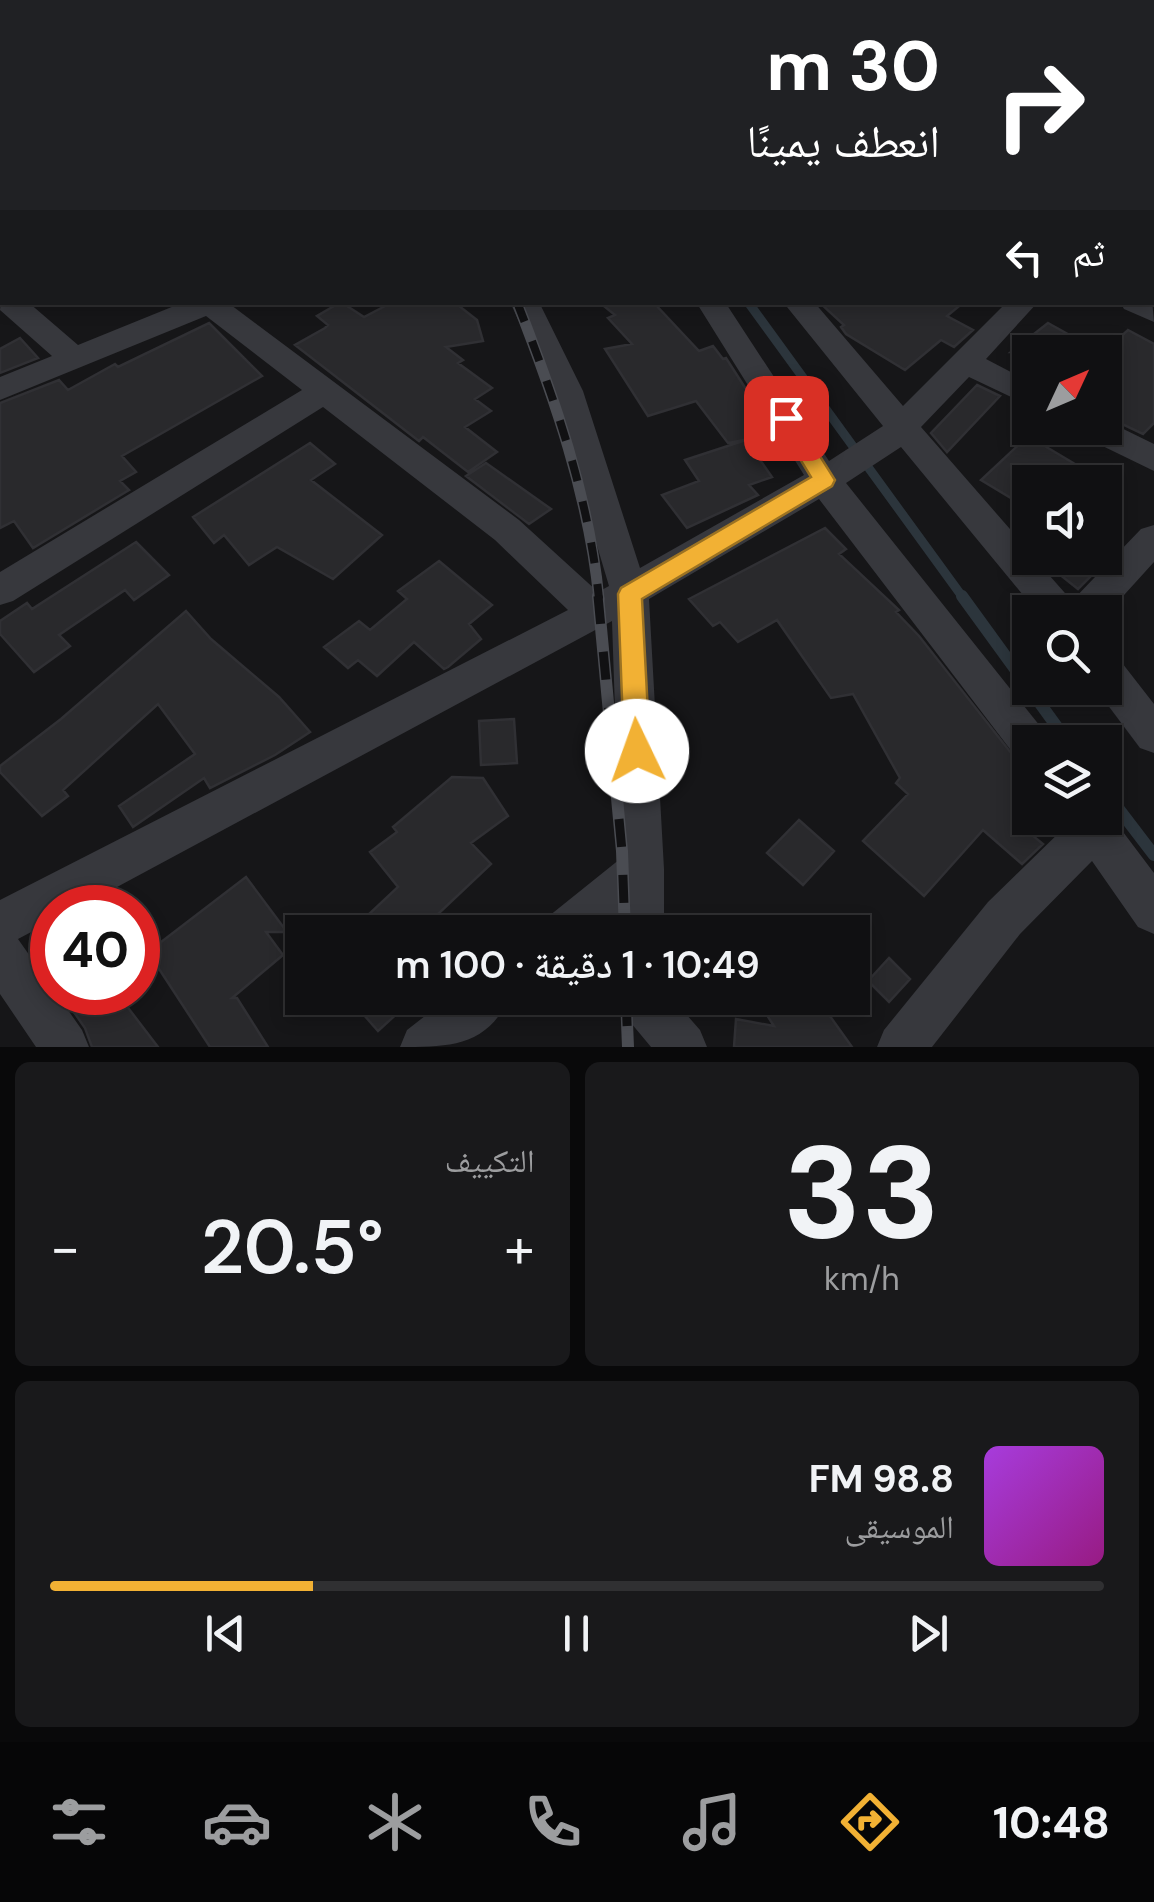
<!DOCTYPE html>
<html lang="ar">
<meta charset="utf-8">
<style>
:root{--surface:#101012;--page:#19191b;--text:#f1f3f6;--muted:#9c9d9f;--line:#303032;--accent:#f2b134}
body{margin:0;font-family:"DM Sans","Noto Naskh Arabic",sans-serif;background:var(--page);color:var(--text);direction:rtl;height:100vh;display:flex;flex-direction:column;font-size:38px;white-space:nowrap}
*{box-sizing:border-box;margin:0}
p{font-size:32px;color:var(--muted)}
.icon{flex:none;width:55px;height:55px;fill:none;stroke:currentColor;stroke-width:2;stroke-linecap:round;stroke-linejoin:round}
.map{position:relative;height:1047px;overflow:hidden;direction:ltr}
.sheet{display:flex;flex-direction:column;gap:15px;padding:15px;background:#09090a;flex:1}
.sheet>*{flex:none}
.hud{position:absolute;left:0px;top:0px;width:1155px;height:305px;box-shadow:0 5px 15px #0003,0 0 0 2px var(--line);direction:rtl;background:#202124;color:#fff;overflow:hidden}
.needle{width:65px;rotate:46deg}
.fabs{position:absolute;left:1012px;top:335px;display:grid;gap:20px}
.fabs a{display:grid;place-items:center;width:110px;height:110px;border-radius:0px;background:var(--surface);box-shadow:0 5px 15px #0003,0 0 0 2px var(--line);font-size:50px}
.speed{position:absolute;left:30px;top:885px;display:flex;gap:20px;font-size:50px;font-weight:700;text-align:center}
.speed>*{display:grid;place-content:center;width:130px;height:130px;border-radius:50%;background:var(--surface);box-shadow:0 5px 15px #0003,0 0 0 2px var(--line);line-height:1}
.speed .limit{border:15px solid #d22;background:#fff;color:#111}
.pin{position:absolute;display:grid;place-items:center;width:85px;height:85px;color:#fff;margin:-42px;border-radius:20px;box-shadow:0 5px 15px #0006}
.me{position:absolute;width:110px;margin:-55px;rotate:357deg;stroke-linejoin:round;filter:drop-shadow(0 0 8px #0008)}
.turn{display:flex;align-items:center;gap:35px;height:210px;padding:0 50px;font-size:45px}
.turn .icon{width:130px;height:130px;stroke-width:2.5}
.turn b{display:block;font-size:70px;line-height:85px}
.then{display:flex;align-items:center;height:95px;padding:0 50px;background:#0003;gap:20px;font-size:38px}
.big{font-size:75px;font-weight:600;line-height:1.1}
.sheet .widget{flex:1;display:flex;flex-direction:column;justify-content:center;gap:15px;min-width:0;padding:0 35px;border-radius:15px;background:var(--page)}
.sheet .dial{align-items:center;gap:0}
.dial b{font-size:130px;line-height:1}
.song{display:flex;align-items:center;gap:30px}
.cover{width:120px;height:120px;border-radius:15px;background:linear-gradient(135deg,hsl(280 70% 55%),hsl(310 70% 35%))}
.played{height:10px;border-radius:5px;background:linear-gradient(90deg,var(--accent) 25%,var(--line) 25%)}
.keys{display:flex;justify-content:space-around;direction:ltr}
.heat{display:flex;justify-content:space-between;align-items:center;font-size:55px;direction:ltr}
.sheet .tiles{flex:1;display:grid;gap:15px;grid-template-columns:1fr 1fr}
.widget:last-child{grid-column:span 2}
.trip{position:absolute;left:285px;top:915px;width:585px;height:100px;border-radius:0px;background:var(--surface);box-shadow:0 5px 15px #0003,0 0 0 2px var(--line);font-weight:600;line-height:100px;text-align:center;direction:rtl}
.menu{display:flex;height:160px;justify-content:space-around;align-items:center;background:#060607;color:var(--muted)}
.menu .icon{width:70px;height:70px}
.menu .active{color:var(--accent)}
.menu b{font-size:45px;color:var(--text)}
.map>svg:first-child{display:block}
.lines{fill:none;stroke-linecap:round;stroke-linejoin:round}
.stream-far1{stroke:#2c353c;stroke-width:9}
.stream{stroke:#2c353c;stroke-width:12}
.building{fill:#29292c;stroke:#303034;stroke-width:2.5}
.minor{fill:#37383d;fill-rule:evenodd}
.rail-far1-casing{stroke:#4a4c52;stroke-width:11}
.rail-casing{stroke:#4a4c52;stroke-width:12}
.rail-far1{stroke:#111113;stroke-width:8;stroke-dasharray:21;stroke-linecap:butt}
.rail{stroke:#111113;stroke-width:9;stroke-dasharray:28;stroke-linecap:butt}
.route{fill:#f2b134;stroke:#9d7322;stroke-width:2.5}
</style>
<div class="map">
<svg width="1154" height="1047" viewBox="0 0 1154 1047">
<rect width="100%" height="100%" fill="#161618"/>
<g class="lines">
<path class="stream-far1" d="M748 302 964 599"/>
<path class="stream" d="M962 596 1068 742
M1105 791 1154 855"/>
</g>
<path class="building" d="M341 302 364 317 393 302H454L477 320 483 341 446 347 463 360 458 363 492 388 475 399 491 411 465 427 497 452 468 472 423 437 419 441 295 345 325 328 328 325 317 316Z
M599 302H653L699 351 713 346 723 359 726 358 762 414 754 416 765 436 728 443 696 401 648 416 605 349 632 344 608 318 615 315Z
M819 302H964L947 316 973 330 954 347 941 340 905 370 846 334 841 327 844 325Z
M209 323 262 376 122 456 136 472 120 481 129 490 33 548 14 521 0 528V403L59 380 68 390 115 364 118 367Z
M1048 323 1100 352H1011Z
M1128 330 1154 344V423L1143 434 1105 416V351Z
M20 338 38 358 0 373V349Z
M977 385 1000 396 947 452 931 433Z
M1028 436 1105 482H1030V504L1026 507 981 480Z
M746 440 772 477 749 485 758 495 687 528 662 495 699 481 685 460Z
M310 443 335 464 311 480 382 535 333 579 277 547 249 565 224 535 214 543 193 517Z
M486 463 551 509 529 524 466 476Z
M825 528 846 549 839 554 899 610 896 612 919 636 1030 777V821L1021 826 1043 844 1022 864 983 830 924 896 863 841 908 794 896 783 900 778 853 694 831 698 777 620 738 642 720 622 713 626 689 599Z
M136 542 169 575 134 600 125 590 59 635 70 646 34 672 0 634V621L27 603 32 609Z
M1039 558H1085L1100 567 1078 589Z
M439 561 492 605 469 624 481 639 448 667 444 669 414 642 377 676 358 660 348 668 324 647 359 621 370 630 407 599 398 591Z
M186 611 211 639 279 697 310 732 275 755 210 788 204 778 133 827 119 806 195 754 158 704 63 790 68 796 42 816 0 772V766L61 719Z
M514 719 517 763 481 765 479 721Z
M452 777 483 778 508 816 471 843 491 864 419 932H350L398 887 370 852 397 832 393 827Z
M799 820 834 851 803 885 767 853Z
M246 877 287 932H266L283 955 232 998H237L268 1047H210L148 952Z
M889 958 910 979 889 1002 868 981Z
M60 992H116L158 1047H92L85 1028Z
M349 998H414L378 1031Z
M756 998H817L852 1047H734L736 1019 774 1026Z"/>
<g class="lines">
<path class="minor" d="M472 0H494L496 2H474Z
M538 0H560L562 2H540Z
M699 0H725L727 2H701Z
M939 0H964L966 2H941Z
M1152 99H1154V113H1152Z
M0 148 2 149V166L0 165Z
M1154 164V181L1152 182V165Z
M2 294V302H28L78 345 184 302H227L519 520 598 592 609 586 551 391 510 302H539L583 391 640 568 804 475 696 302H725L829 461 883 426 783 302H814L903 406 1007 302H1038L986 359 1030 382V406L969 377 921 427 1030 552V558H1034L1072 601 1141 529 1154 525V562L1105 616V612H1037L901 447 846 483 1044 731 1050 742H1030V763L1016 757 819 499 649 599 664 869V932H618L619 917 600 932H542L549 916 620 859 612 621 78 908H52V921L18 939 82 1030 89 1047H36L0 994V900L568 610 495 540 323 407 13 601 0 605V572L302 390 206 316 0 400V377L52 356 0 310Z
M1152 299 1154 322 1124 309 1120 302H1152Z
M1105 420 1154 444V471L1082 436 1077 428H1105Z
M1105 654 1119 659 1154 704V753L1140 748 1095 688H1105Z
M1105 808 1154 873V934L1138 927 1092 861 1020 934 932 1047H877L884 1030 988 902 1068 824 1066 818H1105Z
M448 998H509C487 1047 448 1047 400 1047L407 1030Z
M620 998H672L700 1030 707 1047H651L626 1017Z"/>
<defs>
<path id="rail-far1" d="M517 302C554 397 589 496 599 599"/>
<path id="rail" d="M598 596 622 851 625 932
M626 998 628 1047"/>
</defs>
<use href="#rail-far1" class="rail-far1-casing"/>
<use href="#rail" class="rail-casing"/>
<use href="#rail-far1" class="rail-far1"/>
<use href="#rail" class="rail"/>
</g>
<path class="route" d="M786 411 793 413 835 480 832 486 642 599 650 751 646 760 637 763 628 760 624 751 618 594 621 588 811 477 775 418Z"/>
</svg>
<div class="fabs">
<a><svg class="needle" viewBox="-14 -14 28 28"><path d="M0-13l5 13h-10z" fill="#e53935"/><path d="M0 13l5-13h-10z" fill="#9c9d9f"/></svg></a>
<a><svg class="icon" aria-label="sound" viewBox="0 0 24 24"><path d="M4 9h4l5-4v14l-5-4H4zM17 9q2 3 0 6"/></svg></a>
<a><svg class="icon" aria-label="search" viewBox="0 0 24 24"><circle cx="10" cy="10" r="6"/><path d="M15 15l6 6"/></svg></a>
<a><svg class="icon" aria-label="layers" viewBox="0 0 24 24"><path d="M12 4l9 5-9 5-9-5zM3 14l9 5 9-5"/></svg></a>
</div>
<div class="speed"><div class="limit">40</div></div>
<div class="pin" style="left:786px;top:418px;background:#d93025"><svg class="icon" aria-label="arrive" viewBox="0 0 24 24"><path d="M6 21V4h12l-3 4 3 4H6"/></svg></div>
<svg class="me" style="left:637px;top:751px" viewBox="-20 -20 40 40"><circle r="19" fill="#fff"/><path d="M0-13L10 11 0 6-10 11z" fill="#f2b134"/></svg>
<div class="trip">10:49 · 1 دقيقة · 100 m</div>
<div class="hud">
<div class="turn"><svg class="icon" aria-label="right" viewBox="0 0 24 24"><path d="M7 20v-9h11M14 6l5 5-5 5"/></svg><div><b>30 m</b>انعطف يمينًا</div></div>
<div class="then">ثم<svg class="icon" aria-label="left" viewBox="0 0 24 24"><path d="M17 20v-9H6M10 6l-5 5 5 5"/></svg></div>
</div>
</div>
<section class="sheet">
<div class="tiles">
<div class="widget dial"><b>33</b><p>km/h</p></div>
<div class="widget"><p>التكييف</p>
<div class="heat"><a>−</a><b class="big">20.5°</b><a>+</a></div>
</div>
<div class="widget">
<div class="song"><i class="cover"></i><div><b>98.8 FM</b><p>الموسيقى</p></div></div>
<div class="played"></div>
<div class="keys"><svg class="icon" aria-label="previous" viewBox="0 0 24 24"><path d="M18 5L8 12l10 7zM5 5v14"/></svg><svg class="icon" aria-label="pause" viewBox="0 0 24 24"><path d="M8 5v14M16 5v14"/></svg><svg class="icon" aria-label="next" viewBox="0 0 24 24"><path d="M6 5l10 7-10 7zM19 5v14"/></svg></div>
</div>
</div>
</section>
<nav class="menu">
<b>10:48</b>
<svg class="icon active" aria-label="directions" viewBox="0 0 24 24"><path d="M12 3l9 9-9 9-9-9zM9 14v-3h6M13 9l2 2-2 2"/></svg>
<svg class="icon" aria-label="music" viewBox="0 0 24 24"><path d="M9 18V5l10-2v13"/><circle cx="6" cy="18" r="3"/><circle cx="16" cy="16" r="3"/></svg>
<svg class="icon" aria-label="phone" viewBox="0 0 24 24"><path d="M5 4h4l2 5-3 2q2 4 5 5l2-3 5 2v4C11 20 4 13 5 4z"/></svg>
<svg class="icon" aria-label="climate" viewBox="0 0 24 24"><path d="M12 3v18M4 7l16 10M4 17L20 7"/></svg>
<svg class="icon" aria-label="car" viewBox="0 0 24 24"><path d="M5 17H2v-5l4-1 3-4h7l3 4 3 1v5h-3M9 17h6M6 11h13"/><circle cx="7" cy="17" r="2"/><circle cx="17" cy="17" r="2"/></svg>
<svg class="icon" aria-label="filters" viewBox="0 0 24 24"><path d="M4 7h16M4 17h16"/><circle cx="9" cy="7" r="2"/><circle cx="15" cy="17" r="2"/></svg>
</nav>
